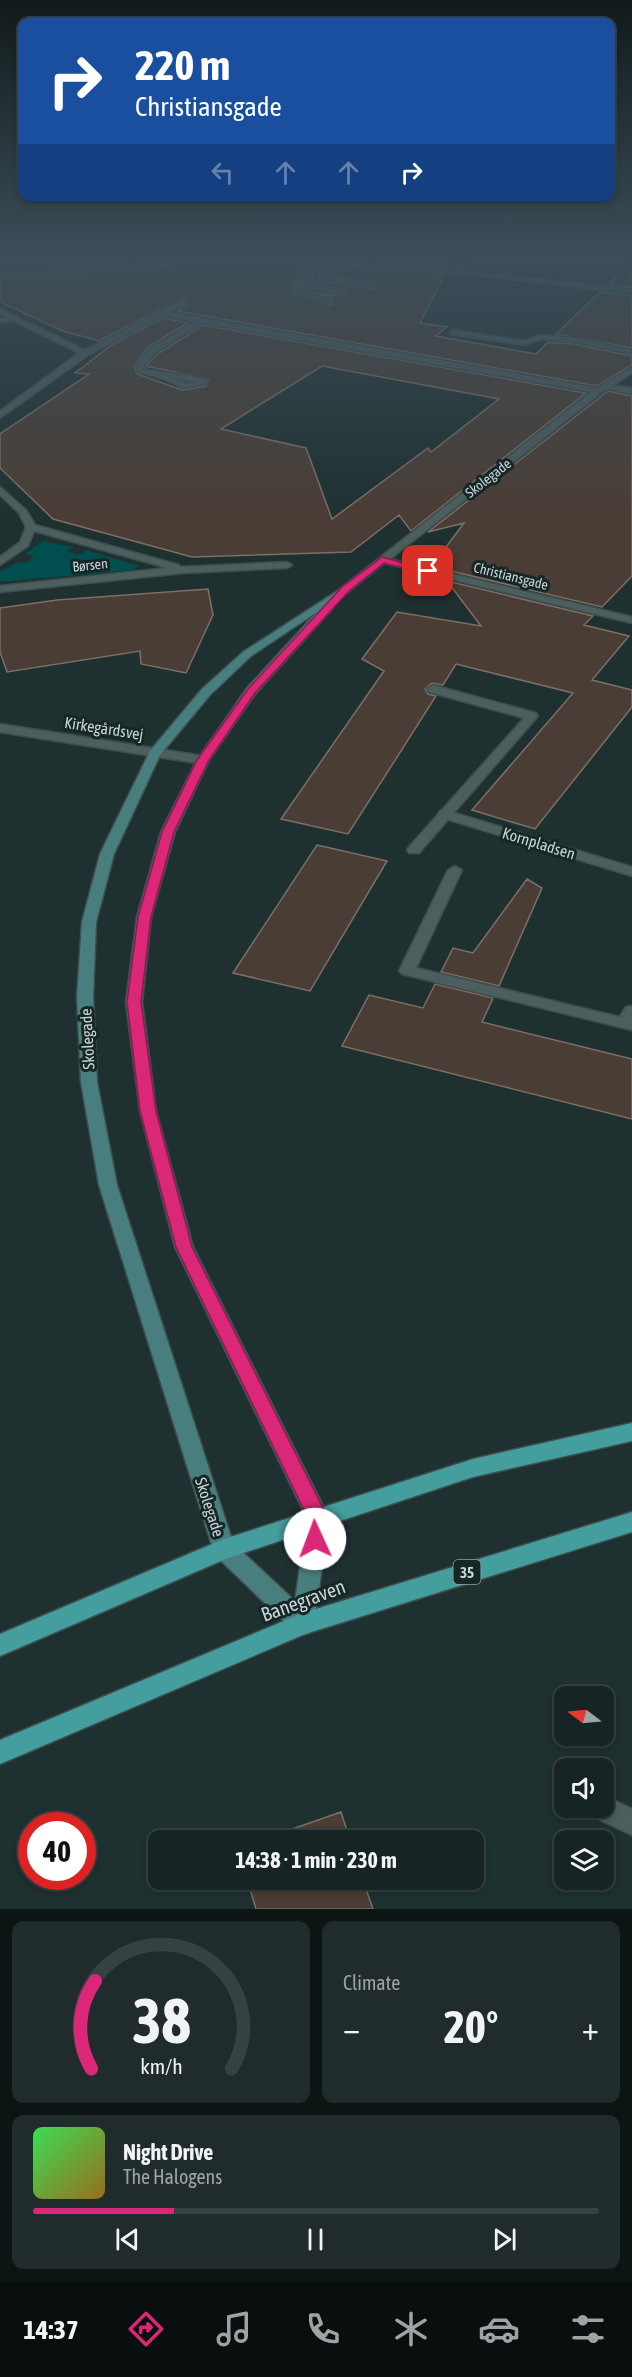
<!DOCTYPE html>
<meta charset="utf-8">
<style>
:root{--surface:#172424;--page:#202c2c;--text:#f1f3f6;--muted:#9ea4a6;--line:#364141;--accent:#db2777}
body{margin:0;font-family:"Asap Condensed",sans-serif;background:var(--page);color:var(--text);height:100vh;display:flex;flex-direction:column;font-size:22px;white-space:nowrap}
*{box-sizing:border-box;margin:0}
p{font-size:20px;color:var(--muted)}
.icon{flex:none;width:33px;height:33px;fill:none;stroke:currentColor;stroke-width:2;stroke-linecap:round;stroke-linejoin:round}
.map{position:relative;height:1909px;overflow:hidden}
.side{display:flex;flex-direction:column;gap:12px;padding:12px;background:#0d1414;flex:1}
.side>*{flex:none}
.banner{position:absolute;left:18px;top:18px;width:597px;height:183px;border-radius:12px;box-shadow:0 3px 9px #0003,0 0 0 2px var(--line);background:#1a4fa0;color:#fff;overflow:hidden}
.needle{width:39px;rotate:286deg}
.controls{position:absolute;left:554px;top:1686px;display:grid;gap:12px}
.controls a{display:grid;place-items:center;width:60px;height:60px;border-radius:12px;background:var(--surface);box-shadow:0 3px 9px #0003,0 0 0 2px var(--line);font-size:30px}
.speed{position:absolute;left:18px;top:1812px;display:flex;gap:12px;font-size:30px;font-weight:700;text-align:center}
.speed>*{display:grid;place-content:center;width:78px;height:78px;border-radius:50%;background:var(--surface);box-shadow:0 3px 9px #0003,0 0 0 2px var(--line);line-height:1}
.speed .limit{border:9px solid #d22;background:#fff;color:#111}
.pin{position:absolute;display:grid;place-items:center;width:51px;height:51px;color:#fff;margin:-26px;border-radius:12px;box-shadow:0 3px 9px #0006}
.me{position:absolute;width:66px;margin:-33px;rotate:358deg;stroke-linejoin:round;filter:drop-shadow(0 0 4px #0008)}
.turn{display:flex;align-items:center;gap:21px;height:126px;padding:0 18px;font-size:27px}
.turn .icon{width:78px;height:78px;stroke-width:2.5}
.turn b{display:block;font-size:42px;line-height:51px}
.lanes{display:flex;align-items:center;height:57px;padding:0 18px;background:#0003;justify-content:center;gap:30px;direction:ltr}
.lanes .off{opacity:.35}
.big{font-size:45px;font-weight:700;line-height:1.1}
.side .card{flex:1;display:flex;flex-direction:column;justify-content:center;gap:9px;min-width:0;padding:0 21px;border-radius:12px;background:var(--page)}
.side .dial{align-items:center;gap:0}
.dial svg{height:156px;overflow:visible;fill:none;stroke:var(--line);stroke-width:7;stroke-linecap:round;text-anchor:middle}
.dial text{fill:var(--text);stroke:none}
.song{display:flex;align-items:center;gap:18px}
.cover{width:72px;height:72px;border-radius:9px;background:linear-gradient(135deg,hsl(130 70% 55%),hsl(40 70% 35%))}
.played{height:6px;border-radius:3px;background:linear-gradient(90deg,var(--accent) 25%,var(--line) 25%)}
.keys{display:flex;justify-content:space-around;direction:ltr}
.heat{display:flex;justify-content:space-between;align-items:center;font-size:33px;direction:ltr}
.side .tiles{flex:1;display:grid;gap:12px;grid-template-columns:1fr 1fr}
.card:last-child{grid-column:span 2}
.trip{position:absolute;left:148px;top:1830px;width:336px;height:60px;border-radius:12px;background:var(--surface);box-shadow:0 3px 9px #0003,0 0 0 2px var(--line);font-weight:700;line-height:60px;text-align:center}
.tabs{display:flex;height:96px;justify-content:space-around;align-items:center;background:#090e0e;color:var(--muted)}
.tabs .icon{width:42px;height:42px}
.tabs .on{color:var(--accent)}
.tabs b{font-size:27px;color:var(--text)}
.map>svg:first-child{display:block}
.green{fill:#004e4e}
.building{fill:#4a3d35;stroke:#7d6f66;stroke-width:1.5;fill-rule:evenodd}
.lines{fill:none;stroke-linecap:round;stroke-linejoin:round}
.lane-casing{stroke:#3e4d4d;stroke-width:3}
.street-casing{stroke:#3e4d4d;stroke-width:3}
.secondary-casing{stroke:#3e4d4d;stroke-width:3}
.primary-casing{stroke:#3e4d4d;stroke-width:3}
.lane{fill:#4c5e5e;fill-rule:evenodd}
.street{fill:#4c5e5e;fill-rule:evenodd}
.secondary{fill:#487e7e;fill-rule:evenodd}
.primary{fill:#459e9e;fill-rule:evenodd}
.route{fill:#db2777;stroke:#8e194d;stroke-width:1.5}
.labels{text-anchor:middle;dominant-baseline:central;stroke-width:6;stroke-linejoin:round;paint-order:stroke}
.far-street-label{font-size:14px;fill:#cad4d4;stroke:#162727}
.shield{fill:#162727;stroke:#94a0a0;stroke-width:1.5}
.shield-label{font-size:15px;font-weight:bold;fill:#cad4d4}
.street-label{font-size:16px;fill:#cad4d4;stroke:#162727}
.near-street-label{font-size:20px;fill:#cad4d4;stroke:#162727}
</style>
<div class="map">
<svg width="632" height="1909" viewBox="0 0 632 1909">
<rect width="100%" height="100%" fill="#1f3030"/>
<path class="green" d="M43 541 73 547 67 551 79 555 86 550 139 566 133 570 0 582V572L17 562 26 563 34 556 25 554Z"/>
<path class="building" d="M0 252H86L89 255 115 252H456L447 268 309 260 200 259 0 272Z
M632 261V288L608 285Z
M200 267H305L292 288 293 294 331 305 334 303 332 297 305 291 307 287 311 292 339 296 345 293 343 290 317 284 312 275 315 268H322L317 278 324 282 373 289 379 284 330 275 332 268 444 275 420 323 447 327 436 336 536 354 548 342 574 344 632 356V365L597 386 177 311 189 305 185 298 99 341 63 331 0 302V280Z
M600 292 632 296V348L556 334Z
M163 318 188 323 148 347 134 366 137 374 182 390 206 386 208 379 146 366 156 355 203 325 586 393 411 531 399 515 351 552 192 557 53 519 0 468V434L89 374 75 373 113 344ZM322 366 499 399 431 452 428 448 332 519 306 448 221 429Z
M608 391 632 396V576L602 607 438 568 434 563 464 523 428 532Z
M447 581 593 616 584 625 629 636 592 680 632 690V707L535 829 472 810 573 693 456 664 443 685 432 683 425 689 428 694 436 696 348 834 281 819 384 671 362 659 397 612 481 626Z
M208 589 213 615 186 673 141 664 140 651 7 672 0 652V608L57 600Z
M317 845 387 861 310 991 233 973Z
M527 879 542 888 499 986 441 972 453 948 473 953Z
M435 984 493 998 482 1022 632 1059V1119L342 1046 369 995 423 1008Z
M341 1812 350 1840H261Z
M247 1880H363L373 1909H256Z"/>
<g class="lines">
<defs>
<path id="lane" d="M466 252H472L458 274H454Z
M310 264 313 266 309 275 316 286 343 292 339 294 311 290 306 281 302 293 332 299V303L295 294 294 289Z
M328 264 331 266 327 276 329 277 377 285 373 287 325 280 319 277Z
M16 316 19 320 0 323V319Z
M199 319 206 321 155 353 144 365 145 369C165 375 186 372 206 380V384L183 388 163 379 138 372 136 365 149 349ZM177 379 195 382 186 384Z
M452 330 524 341 540 335 574 338 632 350V354L574 342 541 339 525 345 449 334Z
M604 384 632 388V394L604 388Z
M433 685 536 713 538 716 419 853H409L407 850 409 847 524 718 429 692 427 689Z
M455 866 462 870 416 968 632 1020V1030L402 974 399 971 448 870Z"/>
<path id="street" d="M200 261C345 260 488 271 632 290V294C489 275 345 261 200 265 133 267 67 277 0 278V274Z
M184 300 187 304 169 312 597 388 632 367V373L601 393 390 559 632 617V623L384 563 349 591 340 589 591 392 163 316 88 355 0 418V411L79 353 0 314V309L85 350Z
M0 487 26 510 35 525 179 565 180 567 287 562 292 565 287 568 183 573 0 592V586L168 568 34 531 28 546 0 565V557L20 542 26 527 19 513 0 495Z
M0 724 203 756 209 760 203 764 0 732Z
M445 810 632 867V876L440 817 438 814 440 811Z
M632 1006V1023L624 1028 618 1027 616 1023 626 1007Z
M609 1798 632 1809V1835L600 1820 596 1811 598 1808H603V1801Z"/>
<path id="secondary" d="M345 586 350 589 349 591 331 603 334 606 333 608 255 694 209 760 175 832 151 917 142 1002 156 1111 193 1247 329 1518 314 1624 311 1632 303 1635 295 1632 216 1556 213 1549 99 1185 81 1082 77 997 82 922 100 854 150 751 202 689 243 652ZM317 612 247 688 197 760 161 832 137 917 126 1002 140 1111 175 1247 307 1518 295 1601 233 1543 117 1185 97 1082 93 997 96 922 114 854 160 755 210 695 251 656Z"/>
<path id="primary" d="M632 1423V1441L473 1477 228 1558 0 1656V1634L224 1539 473 1459Z
M632 1512V1532L305 1634 0 1764V1740L303 1613Z"/>
</defs>
<use href="#lane" class="lane-casing"/>
<use href="#street" class="street-casing"/>
<use href="#secondary" class="secondary-casing"/>
<use href="#primary" class="primary-casing"/>
<use href="#lane" class="lane"/>
<use href="#street" class="street"/>
<use href="#secondary" class="secondary"/>
<use href="#primary" class="primary"/>
</g>
<linearGradient id="sky" x2="0" y2="1"><stop stop-color="#111a1a"/><stop offset="0.49" stop-color="#3c4e59"/><stop offset="1" stop-color="#3c4e59" stop-opacity="0"/></linearGradient>
<rect width="632" height="519" fill="url(#sky)"/>
<path class="route" d="M382 557 433 571 428 574 384 563 349 591 255 693 209 760 174 832 151 917 141 1002 156 1111 192 1247 328 1518 322 1546 315 1548 308 1546 305 1539 308 1518 176 1247 140 1111 127 1002 138 917 162 832 197 760 248 689 342 587Z"/>
<g class="labels">
<g class="far-street-label">
<text transform="translate(488 478) rotate(-38)">Skolegade</text>
<text transform="translate(90 565) rotate(-6)">Børsen</text>
<text transform="translate(511 576) rotate(14)">Christiansgade</text>
</g>
<rect class="shield" x="453.5" y="1560" width="27" height="24" rx="4.5"/>
<g class="shield-label">
<text x="467" y="1572">35</text>
</g>
<g class="street-label">
<text transform="translate(104 728) rotate(9)">Kirkegårdsvej</text>
<text transform="translate(539 843) rotate(17)">Kornpladsen</text>
<text transform="translate(87 1039) rotate(-93)">Skolegade</text>
<text transform="translate(210 1507) rotate(72)">Skolegade</text>
</g>
<g class="near-street-label">
<text transform="translate(303 1600) rotate(-20)">Banegraven</text>
</g>
</g>
</svg>
<div class="controls">
<a><svg class="needle" viewBox="-14 -14 28 28"><path d="M0-13l5 13h-10z" fill="#e53935"/><path d="M0 13l5-13h-10z" fill="#9ea4a6"/></svg></a>
<a><svg class="icon" aria-label="sound" viewBox="0 0 24 24"><path d="M4 9h4l5-4v14l-5-4H4zM17 9q2 3 0 6"/></svg></a>
<a><svg class="icon" aria-label="layers" viewBox="0 0 24 24"><path d="M12 4l9 5-9 5-9-5zM3 14l9 5 9-5"/></svg></a>
</div>
<div class="speed"><div class="limit">40</div></div>
<div class="pin" style="left:428px;top:571px;background:#d93025"><svg class="icon" aria-label="arrive" viewBox="0 0 24 24"><path d="M6 21V4h12l-3 4 3 4H6"/></svg></div>
<svg class="me" style="left:315px;top:1539px" viewBox="-20 -20 40 40"><circle r="19" fill="#fff"/><path d="M0-13L10 11 0 6-10 11z" fill="#db2777"/></svg>
<div class="trip">14:38 · 1 min · 230 m</div>
<div class="banner">
<div class="turn"><svg class="icon" aria-label="right" viewBox="0 0 24 24"><path d="M7 20v-9h11M14 6l5 5-5 5"/></svg><div><b>220 m</b>Christiansgade</div></div>
<div class="lanes"><svg class="icon off" aria-label="left" viewBox="0 0 24 24"><path d="M17 20v-9H6M10 6l-5 5 5 5"/></svg><svg class="icon off" aria-label="ahead" viewBox="0 0 24 24"><path d="M12 20V5M6 11l6-6 6 6"/></svg><svg class="icon off" aria-label="ahead" viewBox="0 0 24 24"><path d="M12 20V5M6 11l6-6 6 6"/></svg><svg class="icon" aria-label="right" viewBox="0 0 24 24"><path d="M7 20v-9h11M14 6l5 5-5 5"/></svg></div>
</div>
</div>
<section class="side">
<div class="tiles">
<div class="card dial"><svg viewBox="0 0 100 80">
<path d="M14 69A42 42 0 1 1 86 69"/>
<path d="M14 69A42 42 0 0 1 16 24" stroke="#db2777"/>
<text x="50" y="56" font-size="32" font-weight="700">38</text>
<text x="50" y="72" font-size="11">km/h</text>
</svg></div>
<div class="card"><p>Climate</p>
<div class="heat"><a>−</a><b class="big">20°</b><a>+</a></div>
</div>
<div class="card">
<div class="song"><i class="cover"></i><div><b>Night Drive</b><p>The Halogens</p></div></div>
<div class="played"></div>
<div class="keys"><svg class="icon" aria-label="previous" viewBox="0 0 24 24"><path d="M18 5L8 12l10 7zM5 5v14"/></svg><svg class="icon" aria-label="pause" viewBox="0 0 24 24"><path d="M8 5v14M16 5v14"/></svg><svg class="icon" aria-label="next" viewBox="0 0 24 24"><path d="M6 5l10 7-10 7zM19 5v14"/></svg></div>
</div>
</div>
</section>
<nav class="tabs">
<b>14:37</b>
<svg class="icon on" aria-label="directions" viewBox="0 0 24 24"><path d="M12 3l9 9-9 9-9-9zM9 14v-3h6M13 9l2 2-2 2"/></svg>
<svg class="icon" aria-label="music" viewBox="0 0 24 24"><path d="M9 18V5l10-2v13"/><circle cx="6" cy="18" r="3"/><circle cx="16" cy="16" r="3"/></svg>
<svg class="icon" aria-label="phone" viewBox="0 0 24 24"><path d="M5 4h4l2 5-3 2q2 4 5 5l2-3 5 2v4C11 20 4 13 5 4z"/></svg>
<svg class="icon" aria-label="climate" viewBox="0 0 24 24"><path d="M12 3v18M4 7l16 10M4 17L20 7"/></svg>
<svg class="icon" aria-label="car" viewBox="0 0 24 24"><path d="M5 17H2v-5l4-1 3-4h7l3 4 3 1v5h-3M9 17h6M6 11h13"/><circle cx="7" cy="17" r="2"/><circle cx="17" cy="17" r="2"/></svg>
<svg class="icon" aria-label="filters" viewBox="0 0 24 24"><path d="M4 7h16M4 17h16"/><circle cx="9" cy="7" r="2"/><circle cx="15" cy="17" r="2"/></svg>
</nav>
